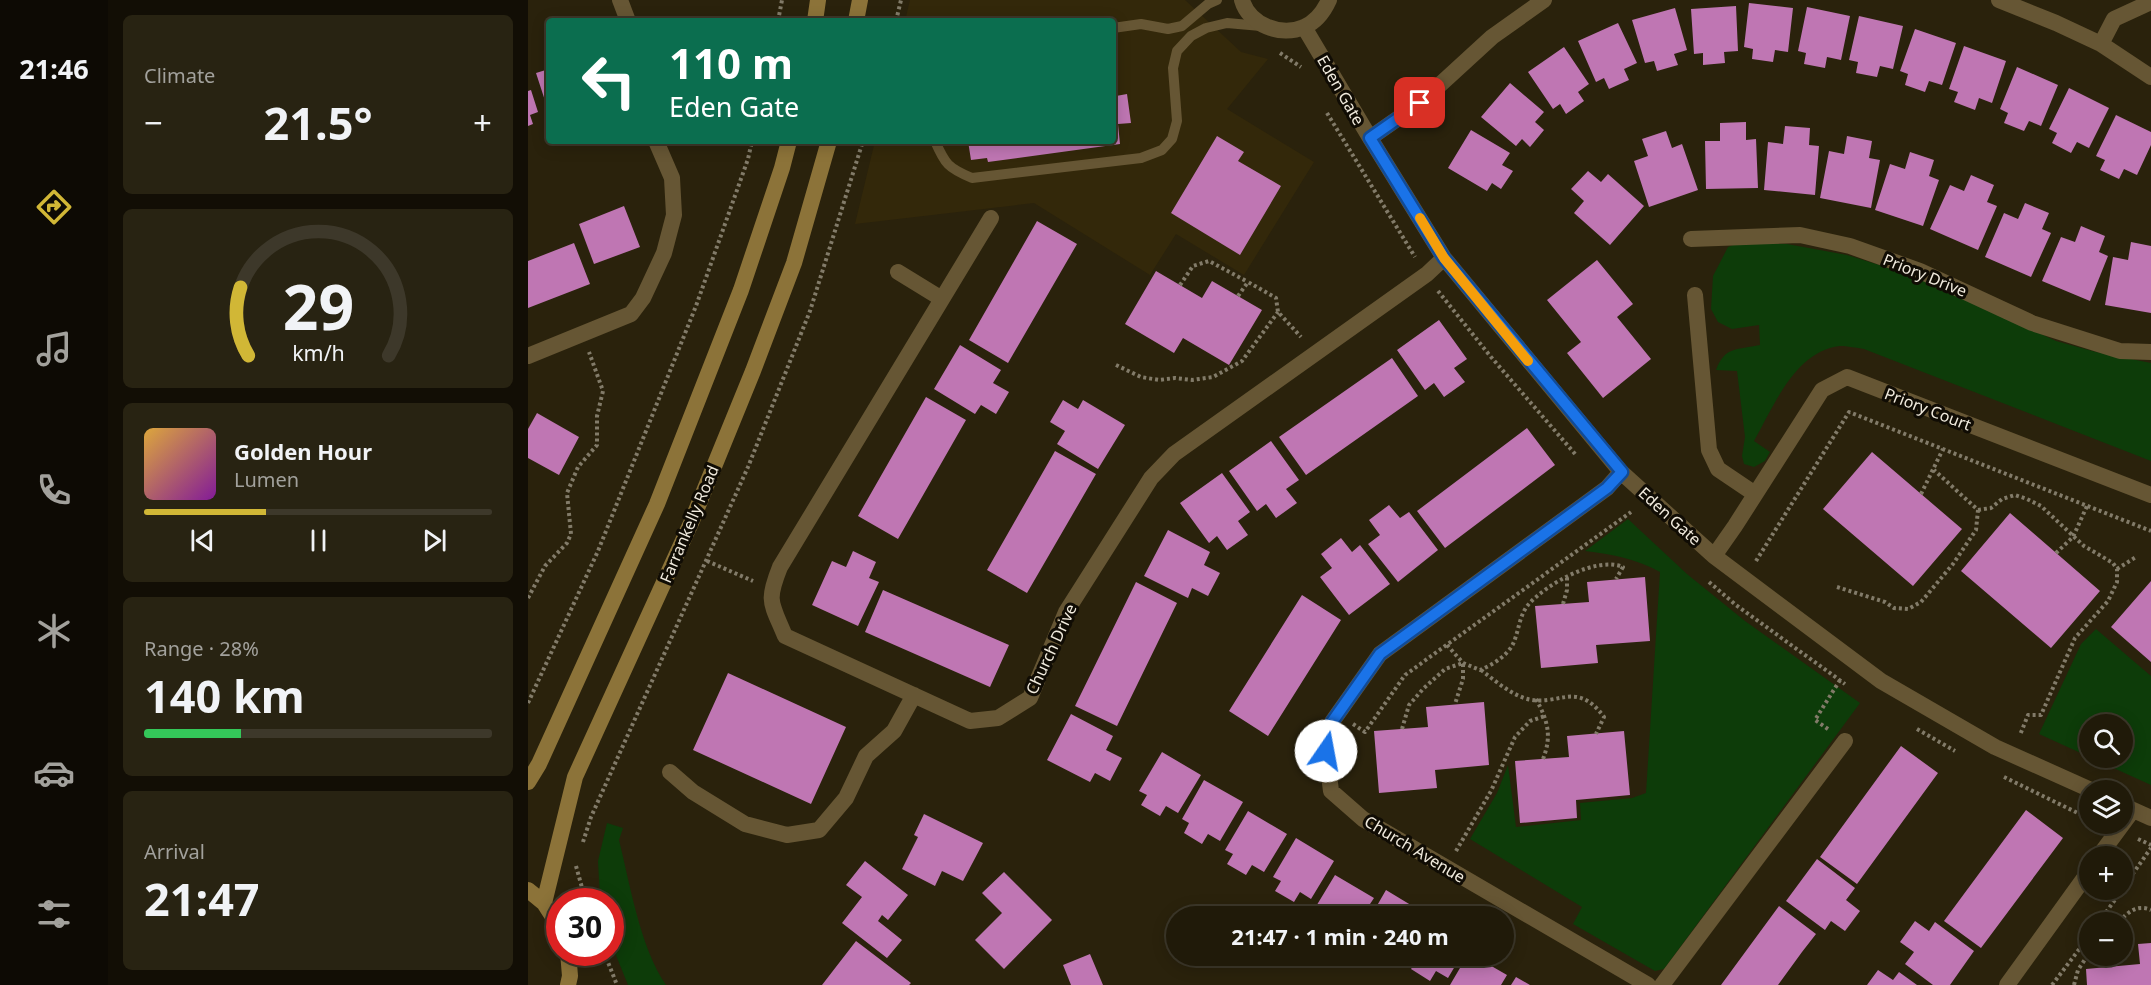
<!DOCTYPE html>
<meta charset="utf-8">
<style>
:root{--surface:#201a09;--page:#282312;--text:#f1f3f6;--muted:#a2a19c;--line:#3d382a;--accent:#d1b736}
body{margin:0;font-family:"Noto Sans",sans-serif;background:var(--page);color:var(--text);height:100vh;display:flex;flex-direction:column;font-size:22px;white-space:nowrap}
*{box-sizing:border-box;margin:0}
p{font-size:20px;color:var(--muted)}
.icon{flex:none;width:33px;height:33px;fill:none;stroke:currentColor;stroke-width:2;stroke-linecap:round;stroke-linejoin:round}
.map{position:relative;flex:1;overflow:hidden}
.details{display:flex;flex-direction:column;gap:15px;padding:15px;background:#120e05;width:420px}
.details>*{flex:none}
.banner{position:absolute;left:18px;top:18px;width:570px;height:126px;border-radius:6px;box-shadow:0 3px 15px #0003,0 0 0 2px var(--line);background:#0b6e4f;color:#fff;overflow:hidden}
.buttons{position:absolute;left:1551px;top:714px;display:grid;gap:12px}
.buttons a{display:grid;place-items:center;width:54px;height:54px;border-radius:50%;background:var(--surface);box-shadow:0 3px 15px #0003,0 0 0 2px var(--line);font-size:30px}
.speed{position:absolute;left:18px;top:888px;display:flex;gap:12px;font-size:30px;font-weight:700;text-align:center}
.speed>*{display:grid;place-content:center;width:78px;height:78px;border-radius:50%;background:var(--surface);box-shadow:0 3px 15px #0003,0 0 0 2px var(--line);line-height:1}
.speed .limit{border:9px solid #d22;background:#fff;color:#111}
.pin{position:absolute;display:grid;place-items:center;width:51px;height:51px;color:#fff;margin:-26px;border-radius:12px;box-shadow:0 3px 9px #0006}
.me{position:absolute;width:66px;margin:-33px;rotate:12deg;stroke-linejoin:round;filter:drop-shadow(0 0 4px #0008)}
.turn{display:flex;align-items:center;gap:21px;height:126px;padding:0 24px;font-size:27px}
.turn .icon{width:78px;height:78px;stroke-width:2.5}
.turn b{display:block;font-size:42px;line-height:51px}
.big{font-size:45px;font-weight:700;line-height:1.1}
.details .widget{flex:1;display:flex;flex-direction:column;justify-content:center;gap:9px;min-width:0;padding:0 21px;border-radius:9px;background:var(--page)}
.details .dial{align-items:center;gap:0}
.dial svg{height:156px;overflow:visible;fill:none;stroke:var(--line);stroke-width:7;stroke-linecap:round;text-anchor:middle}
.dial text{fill:var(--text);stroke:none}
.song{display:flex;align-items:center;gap:18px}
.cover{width:72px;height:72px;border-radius:9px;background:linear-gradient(135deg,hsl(40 70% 55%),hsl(290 70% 35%))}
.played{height:6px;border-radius:3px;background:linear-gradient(90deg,var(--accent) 35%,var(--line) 35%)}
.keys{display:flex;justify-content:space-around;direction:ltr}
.heat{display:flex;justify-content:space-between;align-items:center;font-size:33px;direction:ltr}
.charge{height:9px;border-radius:4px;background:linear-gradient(90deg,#34c759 28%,var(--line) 0)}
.trip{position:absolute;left:638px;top:906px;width:348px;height:60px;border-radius:30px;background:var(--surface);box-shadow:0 3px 15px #0003,0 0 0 2px var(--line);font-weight:700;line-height:60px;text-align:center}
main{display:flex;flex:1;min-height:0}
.tabs{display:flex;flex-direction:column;width:108px;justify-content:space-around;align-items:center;background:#0d0a04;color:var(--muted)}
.tabs .icon{width:42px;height:42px}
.tabs .on{color:var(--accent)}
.tabs b{font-size:27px;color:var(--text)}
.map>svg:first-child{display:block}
.built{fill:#33280a}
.green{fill:#0d3c09;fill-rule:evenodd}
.building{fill:#bf76b3}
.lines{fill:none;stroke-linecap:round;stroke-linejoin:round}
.path{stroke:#827b69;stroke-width:4;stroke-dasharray:3 3;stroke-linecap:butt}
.service{stroke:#665634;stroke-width:10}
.minor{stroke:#665634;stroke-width:16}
.secondary{stroke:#8c7339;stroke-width:16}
.route-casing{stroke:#114b97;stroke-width:15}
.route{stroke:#1a73e8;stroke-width:10}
.slow{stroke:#f59e0b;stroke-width:10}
.labels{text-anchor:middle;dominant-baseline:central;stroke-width:6;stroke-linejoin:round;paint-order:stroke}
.street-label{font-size:16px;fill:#f0eadd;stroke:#100c04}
</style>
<main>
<nav class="tabs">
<b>21:46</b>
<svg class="icon on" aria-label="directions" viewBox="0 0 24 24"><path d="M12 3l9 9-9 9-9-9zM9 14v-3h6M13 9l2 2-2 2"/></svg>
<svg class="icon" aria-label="music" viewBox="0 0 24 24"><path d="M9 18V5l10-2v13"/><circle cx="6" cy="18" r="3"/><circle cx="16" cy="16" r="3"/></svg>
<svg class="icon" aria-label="phone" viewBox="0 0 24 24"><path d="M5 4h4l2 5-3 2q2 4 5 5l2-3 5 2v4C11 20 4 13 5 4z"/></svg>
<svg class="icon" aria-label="climate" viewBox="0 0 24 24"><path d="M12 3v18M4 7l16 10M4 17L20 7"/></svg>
<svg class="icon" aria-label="car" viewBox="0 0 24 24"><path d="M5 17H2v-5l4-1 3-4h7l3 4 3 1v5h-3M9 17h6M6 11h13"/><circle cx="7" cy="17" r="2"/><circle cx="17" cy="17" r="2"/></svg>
<svg class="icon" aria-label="filters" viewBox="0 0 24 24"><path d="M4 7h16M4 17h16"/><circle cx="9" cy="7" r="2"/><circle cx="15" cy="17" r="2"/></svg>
</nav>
<section class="details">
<div class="widget"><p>Climate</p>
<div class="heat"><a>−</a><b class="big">21.5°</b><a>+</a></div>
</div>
<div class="widget dial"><svg viewBox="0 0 100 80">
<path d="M14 69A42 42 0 1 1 86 69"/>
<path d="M14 69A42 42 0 0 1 10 34" stroke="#d1b736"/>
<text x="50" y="56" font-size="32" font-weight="700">29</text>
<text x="50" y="72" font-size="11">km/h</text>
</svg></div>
<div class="widget">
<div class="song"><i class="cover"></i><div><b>Golden Hour</b><p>Lumen</p></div></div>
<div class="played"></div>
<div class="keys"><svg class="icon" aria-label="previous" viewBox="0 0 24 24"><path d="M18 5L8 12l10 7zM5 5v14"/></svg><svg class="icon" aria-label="pause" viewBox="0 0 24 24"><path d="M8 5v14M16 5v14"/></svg><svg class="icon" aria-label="next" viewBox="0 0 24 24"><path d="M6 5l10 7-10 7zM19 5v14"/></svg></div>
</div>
<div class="widget"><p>Range · 28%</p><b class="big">140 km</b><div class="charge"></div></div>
<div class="widget"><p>Arrival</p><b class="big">21:47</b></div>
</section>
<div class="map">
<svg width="1623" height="985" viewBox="0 0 1623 985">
<rect width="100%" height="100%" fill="#2a220c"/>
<path class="built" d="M382 0H657L713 52 740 59 699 109 786 162 716 275 648 234 622 275 506 203 327 224 347 141H585V21H377Z"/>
<path class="green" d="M1210 243 1259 244 1319 255 1390 277 1528 341 1568 352 1623 363V461L1336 349C1329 348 1319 346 1312 346 1267 351 1246 406 1226 441L1242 452 1237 461 1226 467 1216 464 1214 456 1217 437 1209 371 1188 370C1197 346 1209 350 1232 345L1231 325 1204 329 1190 322 1183 309 1185 276 1200 247Z
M1100 519 1159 574 1217 621 1332 703 1136 969 1127 971 1045 924 1054 907 942 839 969 793 980 765 988 827 1053 820 1052 803 1104 798 1118 793 1132 572C1109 559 1083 554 1057 551Z
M1568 629 1623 676V785L1511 734 1553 644ZM1562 724H1594V758H1562Z
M79 823 95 828 91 840C102 884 112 947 138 985H100L83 943 82 902 73 901 72 898 70 861Z"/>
<path class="building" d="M1221 3 1265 8 1260 52 1247 50 1245 62 1224 59 1225 49 1216 47Z
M1208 6 1210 51 1196 52 1197 63 1175 65V53L1166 54 1163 9Z
M1279 7 1322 16 1313 60 1299 57 1297 68 1276 64 1278 53 1270 51Z
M1147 8 1159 50 1146 54 1150 65 1129 71 1126 61 1117 63 1104 20Z
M1331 16 1375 26 1365 69 1352 66 1349 77 1328 73 1330 62 1321 60Z
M1090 23 1109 63 1096 69 1101 80 1081 89 1076 78 1068 82 1050 41Z
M1387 29 1428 43 1414 85 1401 81 1397 92 1377 85 1380 74 1372 71Z
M1436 46 1478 61 1464 103 1451 98 1447 110 1426 102 1430 92 1421 89Z
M1036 47 1061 84 1050 92 1056 101 1038 114 1032 104 1025 109 1000 72Z
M1489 67 1530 85 1513 126 1501 121 1496 131 1476 123 1480 113 1472 109Z
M21 69V113L8 73Z
M982 83 1016 112 1007 122 1016 130 1002 147 994 139 988 146 953 117Z
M585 86 588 96 599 94 603 123 590 124 592 144 460 162 459 158 443 160 440 141H585Z
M1541 88 1581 108 1561 148 1549 142 1543 153 1524 143 1529 133 1521 129Z
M3 90 10 112 2 115 5 124 0 126V91Z
M1588 115 1623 132V145L1609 175 1596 169 1591 179 1572 170 1577 160 1568 156Z
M1218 122V140L1228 139 1230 188 1178 189 1177 141H1192V123Z
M1257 126 1282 128 1281 145 1291 146 1287 195 1236 190 1240 142 1255 144Z
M943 130 982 153 974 165 985 171 973 189 964 183 959 191 920 168Z
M1138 131 1144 148 1154 144 1170 190 1121 207 1106 161 1120 156 1114 139Z
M689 136 716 152 710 161 753 186 712 255 643 213Z
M1319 136 1344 141 1341 158 1352 160 1343 208 1292 198 1301 151 1316 154Z
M1382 152 1406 160 1401 176 1411 180 1395 226 1347 210 1362 164 1377 169Z
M1060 171 1073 182 1080 174 1116 206 1082 245 1046 213 1056 201 1043 189Z
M1443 175 1466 185 1459 202 1469 206 1450 250 1402 229 1422 185 1436 191Z
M1497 203 1521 213 1514 229 1523 233 1503 277 1457 257 1476 213 1490 219Z
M96 206 112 247 66 264 51 224Z
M509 221 549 244 480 363 441 340Z
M1553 226 1577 236 1571 252 1580 256 1562 301 1514 281 1533 237 1547 242Z
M1603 242 1623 246V313L1577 305 1585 257 1600 260Z
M46 243 62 284 0 308V261Z
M1069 260 1105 304 1089 317 1123 359 1075 398 1039 353 1053 342 1019 300Z
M628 271 674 298 684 281 734 310 701 365 655 338 646 353 597 324Z
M911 320 939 359 926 368 937 382 916 397 906 383 897 390 869 350Z
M432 345 473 370 465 383 481 392 468 414 453 405 447 414 406 389Z
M864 358 890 396 778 475 751 437Z
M398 397 438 420 370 539 330 516Z
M535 400 550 409 555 400 597 425 570 469 529 444 537 431 522 422Z
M9 413 51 437 31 475 0 458V429Z
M999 428 1027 465 917 548 889 511Z
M743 441 771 480 758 489 769 503 748 518 738 504 729 511 701 471Z
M527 451 568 474 499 593 459 570Z
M1344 452 1434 529 1385 586 1295 509Z
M694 473 722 512 710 521 720 535 699 550 689 536 681 543 652 503Z
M861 505 872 518 881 512 910 550 870 582 840 544 852 535 841 520Z
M1482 513 1572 591 1523 648 1433 571Z
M640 530 682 552 676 565 692 573 680 596 664 588 660 598 616 576Z
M813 538 824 552 832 545 862 584 821 615 792 577 804 568 793 554Z
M325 551 348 562 341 578 351 582 330 626 284 605 304 561 318 567Z
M1117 577 1122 641 1068 645 1070 663 1013 668 1007 606 1061 602 1059 582Z
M1623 581V662L1583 627Z
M608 582 649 603 589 726 547 706Z
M355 590 481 645 462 687 337 632Z
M774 595 813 620 740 736 701 711Z
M200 673 318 727 283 804 165 750Z
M956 702 961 765 907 770 909 788 851 793 846 731 900 727 898 707Z
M543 714 585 736 578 750 594 758 582 781 567 773 562 782 519 760Z
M1096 731 1102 795 1048 800 1049 818 992 823 987 761 1041 757 1039 736Z
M1373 746 1410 773 1329 884 1292 857Z
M634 752 673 775 650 813 638 806 632 816 613 805 619 795 611 791Z
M676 780 715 802 692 841 680 834 674 844 656 833 661 823 654 819Z
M1498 810 1535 838 1453 948 1416 921Z
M720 811 759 834 736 872 724 865 718 875 699 864 705 854 697 850Z
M396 814 455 843 435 881 414 871 407 886 374 869 390 837 386 835Z
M768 838 806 861 783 899 772 892 766 902 747 891 753 881 745 877Z
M1289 859 1327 888 1318 900 1332 911 1317 931 1303 921 1297 930 1258 901Z
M337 861 380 895 360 920 354 915 350 921 374 940 359 958 314 923 334 897 318 885Z
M476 872 524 920 476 969 447 940 474 913 454 893Z
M807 875 846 898 834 916H789L784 913Z
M858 890 896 913 894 916H843Z
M1251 906 1288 934 1274 952 1250 985H1193Z
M1387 921 1401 931 1407 922 1446 951 1422 985H1405L1377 964 1386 952 1372 942Z
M328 941 383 983 381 985H294Z
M1623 943V985H1559L1558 969 1612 964 1610 944Z
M562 954 575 985H543L535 965Z
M882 956H933L920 978 908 971 902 981 883 969 889 960Z
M939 956H946L979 975 973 985H922Z
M1350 970 1365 980 1371 972 1389 985H1339Z
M988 977 1002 985H983Z"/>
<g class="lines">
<path class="path" d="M250 21 254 0
M368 21 373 0
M752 53 773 67
M799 113 887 257
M652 285 665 266 681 261 720 282
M910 291 963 357 1048 455
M710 296 720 282 748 298 750 312 773 337
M588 365 613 377 631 380 647 378 664 380 685 377 714 361 750 312
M1393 494 1415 449
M1450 510 1463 508 1474 499 1487 495 1499 499 1513 506 1556 546 1585 563 1589 569V582L1580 601 1547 638 1513 715H1500L1492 735
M1528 553 1545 537 1559 506
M179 561 225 581
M1228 561 1321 412 1623 531
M1589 569 1608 557
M1181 582 1208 605 1317 684
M1309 587 1357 602 1366 608 1380 609 1393 602 1425 564 1448 530 1450 510 1406 470
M0 598 17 566 39 543 43 534 39 493 50 467 69 445V416L75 391 61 352
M1035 604 1039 590V578
M919 645 935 663 952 670C964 665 979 656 985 644 991 631 991 616 1000 605 1018 584 1068 556 1095 567L1088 579
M953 670C966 680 980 692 996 698 1030 709 1047 678 1076 717L1068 734
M1008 699C1020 721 1024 736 1015 759
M0 703 70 551 168 306 220 159 224 141
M825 724 837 732 877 675 1103 512
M874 729 881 705 895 689 917 669 935 663V679L927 704
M1300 729 1287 720 1312 680
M1389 729 1427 751
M1476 777 1562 819
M1610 839 1623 845
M55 842 63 817 220 467 282 311 335 141
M928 851 963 791 987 737 1002 721 1017 716
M48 866 58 902
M1594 889 1623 848
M1571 922 1594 890
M1591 922C1600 912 1609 904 1623 910
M76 952 89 985
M1586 966 1588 956
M1524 985 1562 935
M1546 985 1550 970 1562 952"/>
<path class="service" d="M585 28 613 24 640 29 654 26 680 4 689 0
M407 141C417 164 420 168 444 178L613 158 634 150 644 139 649 121 645 68 649 51 663 36 678 28 699 23 733 26"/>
<path class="minor" d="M92 0 100 21
M714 0C721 25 753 37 776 27 788 22 796 11 801 0
M1471 0 1528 23 1573 44 1623 77
M776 27 842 138 916 258 1093 472 1186 556 1353 681 1467 747 1563 790
M1573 44 1586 19 1623 2
M842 138 892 103 964 37 1016 0
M463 218 252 567C238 602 243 602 257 636L442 721 470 718 502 698 538 612 623 478 646 454 899 274 916 258
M1163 239 1272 235 1322 246 1392 271 1504 323 1592 351 1623 352
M370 272 414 299
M1167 295 1181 450 1190 469 1227 494
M0 356 103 314 115 298 136 253 146 215 144 178 128 141
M1093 472 1079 488 852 654 804 722 798 751 803 791 835 819 1120 985
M1186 556 1207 526 1294 390 1319 377 1623 495
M142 772 165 792 217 824 259 835 291 830 318 798 338 756 366 731 386 695
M1594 805 1623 818
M1571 856 1605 810
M1134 985 1317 741
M1479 985 1562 870"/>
<path class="secondary" d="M287 21 290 0
M328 21 332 0
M0 782 11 764 129 504 213 290 254 168 261 141
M0 890 16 903 32 928
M16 903 47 777 163 523 225 371 266 263 301 141
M40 952 42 976 40 985"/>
</g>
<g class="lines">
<defs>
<path id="route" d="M798 751 804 722 852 654 1079 488 1094 472 916 258 842 138 892 103"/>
</defs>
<use href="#route" class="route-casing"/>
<use href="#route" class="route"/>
<path class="slow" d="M892 218 916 258 1000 361"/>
</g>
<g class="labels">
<g class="street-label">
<text transform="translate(813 90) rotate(60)">Eden Gate</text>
<text transform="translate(1397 275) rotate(22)">Priory Drive</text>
<text transform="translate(1400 409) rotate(21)">Priory Court</text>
<text transform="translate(1142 516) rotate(42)">Eden Gate</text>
<text transform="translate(161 524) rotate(-67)">Farrankelly Road</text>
<text transform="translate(523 649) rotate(-65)">Church Drive</text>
<text transform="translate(887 849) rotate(31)">Church Avenue</text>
</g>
</g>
</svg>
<div class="buttons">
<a><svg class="icon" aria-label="search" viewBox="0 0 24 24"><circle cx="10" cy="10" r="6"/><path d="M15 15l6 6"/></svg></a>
<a><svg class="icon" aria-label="layers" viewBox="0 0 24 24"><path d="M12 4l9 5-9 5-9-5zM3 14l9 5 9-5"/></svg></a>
<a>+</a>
<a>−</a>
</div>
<div class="speed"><div class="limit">30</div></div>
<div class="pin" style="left:892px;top:103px;background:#d93025"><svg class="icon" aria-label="arrive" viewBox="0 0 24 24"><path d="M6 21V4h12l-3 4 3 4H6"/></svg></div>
<svg class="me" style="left:798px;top:751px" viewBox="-20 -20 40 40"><circle r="19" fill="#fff"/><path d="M0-13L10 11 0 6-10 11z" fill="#1a73e8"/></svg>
<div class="trip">21:47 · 1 min · 240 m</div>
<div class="banner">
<div class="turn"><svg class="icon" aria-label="left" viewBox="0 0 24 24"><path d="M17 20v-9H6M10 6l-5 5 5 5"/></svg><div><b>110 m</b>Eden Gate</div></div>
</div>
</div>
</main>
